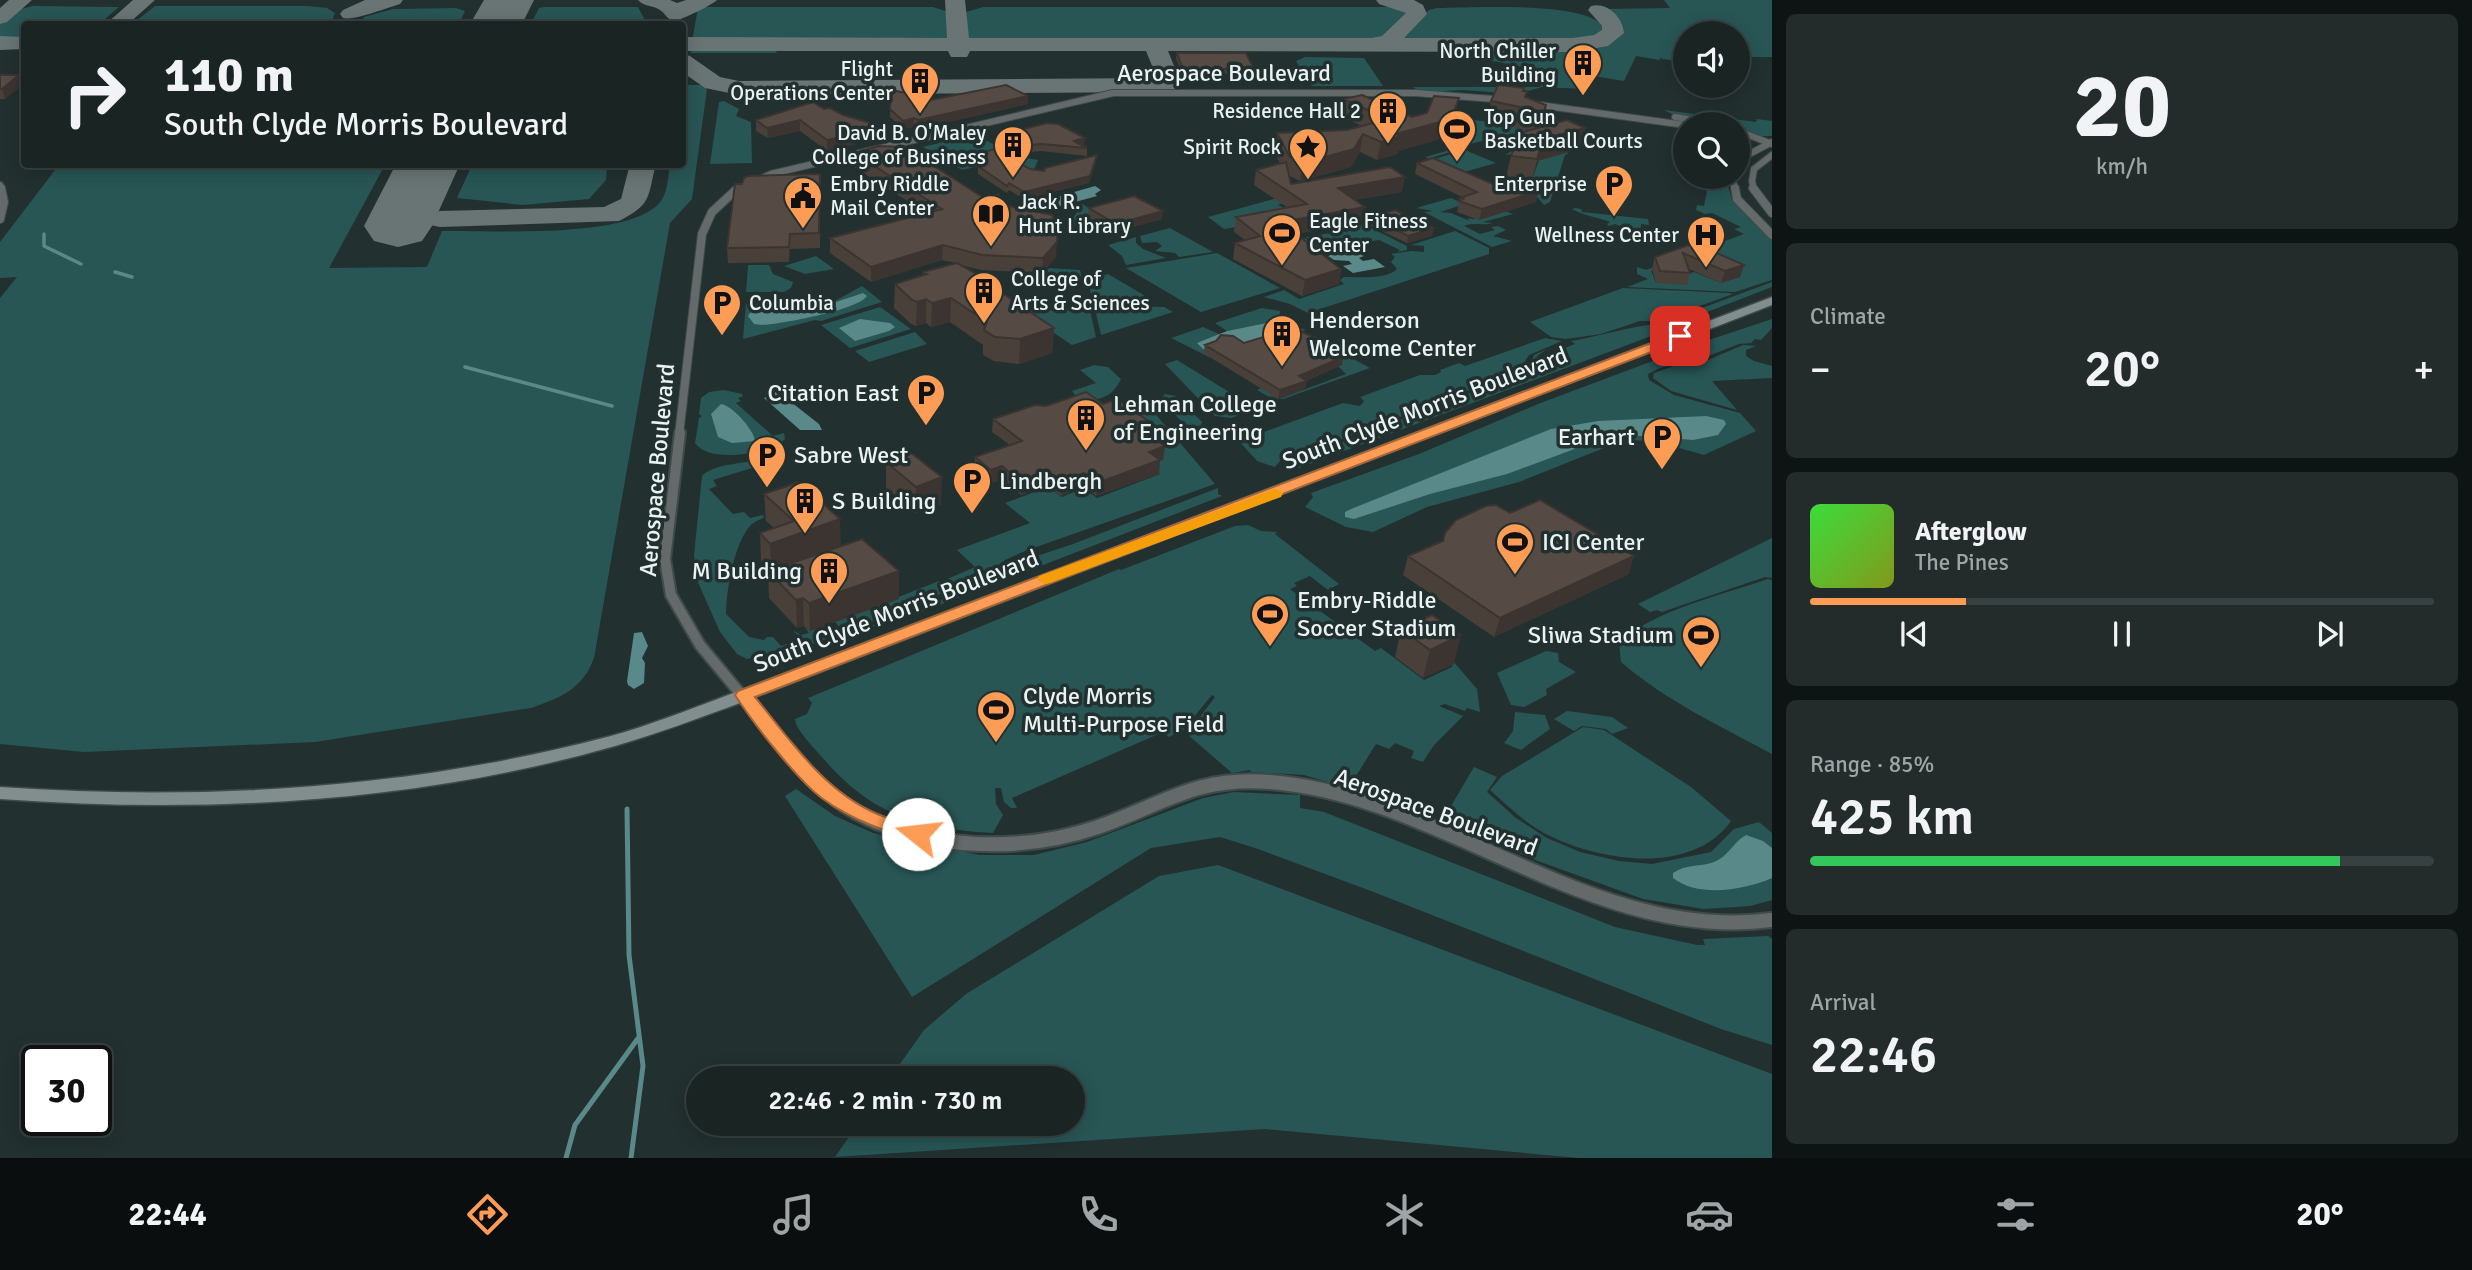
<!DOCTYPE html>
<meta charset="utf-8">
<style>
:root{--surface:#1a2423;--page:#232c2b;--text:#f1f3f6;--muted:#9fa4a6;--line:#384141;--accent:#fd9c55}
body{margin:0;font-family:Signika,sans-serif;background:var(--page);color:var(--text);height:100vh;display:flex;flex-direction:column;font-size:26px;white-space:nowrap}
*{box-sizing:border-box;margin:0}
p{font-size:23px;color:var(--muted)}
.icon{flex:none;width:38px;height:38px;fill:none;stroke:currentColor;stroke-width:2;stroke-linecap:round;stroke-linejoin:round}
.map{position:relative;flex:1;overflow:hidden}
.sheet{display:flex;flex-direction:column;gap:14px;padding:14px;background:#0e1413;width:700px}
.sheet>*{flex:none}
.hud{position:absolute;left:21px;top:21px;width:665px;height:147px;border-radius:7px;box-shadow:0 4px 18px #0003,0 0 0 2px var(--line);background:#1a2423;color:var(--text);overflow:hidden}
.buttons{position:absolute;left:1673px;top:21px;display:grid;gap:14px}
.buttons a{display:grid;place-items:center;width:77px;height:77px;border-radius:50%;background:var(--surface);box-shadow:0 4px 18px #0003,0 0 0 2px var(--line);font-size:35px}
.speed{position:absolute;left:21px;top:1045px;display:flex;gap:14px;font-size:35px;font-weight:700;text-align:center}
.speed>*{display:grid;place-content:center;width:91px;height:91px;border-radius:50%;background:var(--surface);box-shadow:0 4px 18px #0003,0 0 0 2px var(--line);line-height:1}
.speed .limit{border:4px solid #111;border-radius:10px;background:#fff;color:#111}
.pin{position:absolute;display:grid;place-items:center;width:60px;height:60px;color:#fff;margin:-30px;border-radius:14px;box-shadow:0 4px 10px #0006}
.me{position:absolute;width:77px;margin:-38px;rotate:286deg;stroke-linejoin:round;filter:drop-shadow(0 0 5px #0008)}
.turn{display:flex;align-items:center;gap:24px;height:147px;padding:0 28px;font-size:32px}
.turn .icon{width:91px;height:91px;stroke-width:2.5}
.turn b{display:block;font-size:49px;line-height:60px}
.big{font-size:52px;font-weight:600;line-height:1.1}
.sheet .tile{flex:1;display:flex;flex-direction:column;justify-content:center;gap:10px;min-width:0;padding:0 24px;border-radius:10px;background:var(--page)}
.sheet .dial{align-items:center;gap:0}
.dial b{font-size:91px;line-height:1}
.song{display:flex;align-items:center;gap:21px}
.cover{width:84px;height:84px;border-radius:10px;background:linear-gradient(135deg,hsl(120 70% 55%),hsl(70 70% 35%))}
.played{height:7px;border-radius:4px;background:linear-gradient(90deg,var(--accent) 25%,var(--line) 25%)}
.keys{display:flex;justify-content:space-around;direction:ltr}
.heat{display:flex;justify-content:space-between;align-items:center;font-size:38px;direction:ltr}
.charge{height:10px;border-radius:5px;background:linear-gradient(90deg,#34c759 85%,var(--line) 0)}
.trip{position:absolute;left:686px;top:1066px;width:399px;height:70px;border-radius:35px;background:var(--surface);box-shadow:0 4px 18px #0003,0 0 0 2px var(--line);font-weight:600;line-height:70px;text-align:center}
.menu{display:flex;height:112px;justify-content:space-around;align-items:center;background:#0a0e0e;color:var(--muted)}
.menu .icon{width:49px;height:49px}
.menu .active{color:var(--accent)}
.menu b{font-size:32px;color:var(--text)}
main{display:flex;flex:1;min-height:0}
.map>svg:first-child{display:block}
.green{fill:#285655}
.water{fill:#598988}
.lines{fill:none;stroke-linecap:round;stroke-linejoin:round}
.stream-far1{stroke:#598988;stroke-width:3.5}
.stream{stroke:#598988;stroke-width:5}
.taxiway{fill:#697574;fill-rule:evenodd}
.runway{fill:#697574;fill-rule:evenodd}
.minor-far3-casing{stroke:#3e4b4a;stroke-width:8}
.minor-far2-casing{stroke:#3e4b4a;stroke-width:10}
.minor-far1-casing{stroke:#3e4b4a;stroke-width:14}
.minor-casing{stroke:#3e4b4a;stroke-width:18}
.secondary-casing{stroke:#3e4b4a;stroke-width:3}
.minor-far3{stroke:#646a6a;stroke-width:6}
.minor-far2{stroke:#646a6a;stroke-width:8}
.minor-far1{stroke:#646a6a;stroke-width:10}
.minor{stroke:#646a6a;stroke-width:14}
.secondary{fill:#828d8d;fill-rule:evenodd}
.wall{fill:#4a403a}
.shaded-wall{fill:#3c3430}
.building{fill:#564b44;stroke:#3c3430;stroke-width:2}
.route{fill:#fd9c55;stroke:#a46537;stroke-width:2}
.slow{fill:#f59e0b}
.labels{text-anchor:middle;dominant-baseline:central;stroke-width:7;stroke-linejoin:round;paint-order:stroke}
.far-poi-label{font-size:21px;fill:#eaf2f2;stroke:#22302f;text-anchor:end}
.street-label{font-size:24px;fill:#eaf2f2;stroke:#22302f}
.poi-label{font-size:24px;fill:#eaf2f2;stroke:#22302f;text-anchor:start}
</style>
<main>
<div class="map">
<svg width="1772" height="1158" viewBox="0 0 1772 1158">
<rect width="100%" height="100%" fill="#22302f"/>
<path class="green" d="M1664 0H1772V57H1738V33H1685V62L1662 59V57L1659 60 1636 56 1624 81 1588 75 1585 89 1542 87 1518 94 1462 90 1428 92 1417 90 1413 87H1541L1528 68 1488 60 1489 47C1520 49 1602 57 1623 32L1622 23 1604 9 1670 8Z
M33 6 114 7H119L99 24H24V41H0V23L17 10Z
M155 6H307L327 8 335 13 331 24H132Z
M545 7H638L647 24H531L539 8Z
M704 7H933L949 12 951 36 946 40 933 42 692 41 698 8Z
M983 7H1391L1409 14 1382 39 1373 42H981L968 39 963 13Z
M456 8 465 11 459 24H361L364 17 393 9Z
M1437 8C1465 8 1596 0 1603 29L1596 36 1577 40H1401L1400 38 1429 10Z
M695 47H765L775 50 777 53H690Z
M1305 57 1364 58 1383 86H1312L1296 61Z
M685 85H702L707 89 692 199 670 223 594 658C583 689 560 698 531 708L315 742 84 752 0 744V298L17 277 0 278V242L55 170 181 169 185 164 385 165 329 268 427 267 442 231C490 230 632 240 661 201 668 191 668 176 670 165L682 164Z
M724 101 739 109 736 116 751 122 752 163 710 164 719 102Z
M1664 110 1756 122 1757 119 1772 121V136H1757L1738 129V124L1674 115Z
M1461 115 1467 116V119L1517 126 1562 145 1505 155 1515 149 1514 140 1491 139 1466 145 1451 138Z
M975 134 1014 156 1038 160 1032 175 980 166 962 170 923 147Z
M1460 147 1463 148 1431 158 1434 159 1465 150 1496 163 1464 172 1436 159 1438 163 1425 157Z
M1565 152 1569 153 1565 155 1550 202 1544 205 1525 183 1536 184 1538 178 1533 177 1539 160Z
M607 165 606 180 589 199 523 205 457 198 472 165Z
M1709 177H1725L1732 199 1772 239V280L1735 292 1627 287 1648 279 1637 274V267L1646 270 1660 265 1653 261 1655 260 1666 265 1651 270 1656 283 1694 272 1721 283 1692 253 1744 234 1734 229 1741 227 1712 213 1705 214 1696 210 1697 205 1704 206 1708 185 1700 182H1708Z
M1277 198 1283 203 1278 205 1301 216 1224 229 1208 217Z
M1451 198 1465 204 1440 212 1451 213 1470 221 1467 218 1473 219 1503 210 1513 214 1483 222 1493 223C1483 226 1474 222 1464 226L1480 234 1495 230 1491 227 1498 226 1506 230 1493 236 1512 241 1492 247 1424 212 1433 211 1416 208Z
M1082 204 1097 212 1112 229 1111 234 1096 228 1069 225Z
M1575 208 1581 209 1582 212 1648 219 1649 225 1641 224 1640 232 1647 234 1658 246 1650 243 1653 241 1615 224 1609 226 1607 224 1610 222C1597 217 1584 216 1572 209Z
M1368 223 1370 225 1369 227 1407 246V250L1397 252 1400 250 1379 240 1319 251 1255 247 1304 238 1310 241 1306 237 1343 231 1348 233 1345 230Z
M1170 228 1213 252 1179 257 1175 253 1155 251 1162 246 1157 242 1142 243 1140 236Z
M1455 231 1489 248V254L1308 313 1290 304 1264 297 1284 290 1299 299 1344 284 1340 280 1344 277C1359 277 1386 280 1397 269L1391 262 1395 257 1391 254 1411 251 1424 252V246L1411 245Z
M1136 237V243L1143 249 1166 258 1126 265 1122 256 1108 245Z
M1217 253 1280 288 1201 312 1126 268Z
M816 256 834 269 805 274 784 266Z
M748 265H769L773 274 793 282 791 288 784 292H746Z
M1049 268 1080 270 1082 278 1046 289 1036 277 1044 274Z
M1108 274 1147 297 1124 304H1093L1088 280Z
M1772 282V287L1676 324 1678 326 1296 469H1292L1286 463 1288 458 1312 454 1521 373 1530 365 1534 355 1547 349 1537 356 1540 358 1575 344 1571 341C1601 336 1629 326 1659 324Z
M862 286 882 302 821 321 815 320 743 339 746 304 835 301Z
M1623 288 1729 293 1733 294 1657 321H1640L1601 334 1566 339 1551 337 1530 322Z
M1017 301C1039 313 1065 313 1089 306L1096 337 1072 345 1009 303Z
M1094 305 1164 307 1173 312 1101 335Z
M880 307 911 329 850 348 821 325Z
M1262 308 1280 311 1279 319 1306 330 1297 332 1276 321 1227 331 1215 323Z
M1772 319V328L1761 340 1755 339 1751 343 1739 344 1703 358 1660 368 1648 374 1649 380 1674 395 1740 413 1756 431 1704 455 1655 441 1624 440 1519 482 1427 507 1373 532 1346 527 1305 507 1313 497 1311 493 1419 454 1538 404 1706 341Z
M1203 327 1219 334 1206 352 1211 358 1171 338Z
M915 332 927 344 869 362 855 351Z
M1545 338 1562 341 1529 355 1519 371 1312 451 1283 457 1275 467 1257 461 1239 441 1343 403 1360 406 1364 401 1360 397 1420 375H1435L1441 372 1440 370 1459 363 1465 366Z
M1743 345 1756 346 1746 350V356L1754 361 1772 366V378L1712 381 1737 410 1671 391 1653 378 1654 373 1679 364 1708 360Z
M1346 355 1370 368 1283 399 1271 398 1257 390 1261 388 1279 399 1346 374 1338 366Z
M1177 360 1252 406 1259 408 1231 418 1215 416 1165 364Z
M1094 365 1108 367 1121 379C1111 399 1100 400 1079 400L1072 391 1096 383 1080 370Z
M724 390 742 394 743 396 738 398 741 401 736 403 773 436 784 433 785 439C768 454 709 464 695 443L699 418 702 416 699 414 701 398 709 392Z
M1165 394 1176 396 1202 422 1201 426H1186L1160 399Z
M1146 403 1215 484 1025 551 1005 560 983 578 954 589 945 580 975 567 957 550 1030 523 1005 503 1048 487 1062 497 1083 488 1097 498 1160 474 1150 465 1164 459 1151 450 1164 444 1117 411 1122 404Z
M776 457 783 465 775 461 713 480 717 486 709 489 733 514 744 512 750 518 762 515 765 517C760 520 753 522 750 526 734 544 726 591 726 614L749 637 764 640 767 637H773L781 646 801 639 793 630 801 635 809 633 804 626 810 631 830 624 839 632 857 625 859 626 811 645 747 659 737 654 720 632 696 578 694 555 702 476C715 462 756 463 776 457Z
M1218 488V494L1222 496 898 621 866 628 985 583 1001 568 1073 544Z
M1248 525 1261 531 1277 532 1275 534 1339 584 1328 590 1310 576 1294 583 1297 586 1290 589 1375 651 1381 648 1424 680 1452 667 1453 661 1477 689 1480 712 1467 708 1465 711 1445 704 1439 706 1463 716 1434 745 1423 762 1411 758 1414 751 1395 743 1389 749 1376 744 1351 784 1365 789 1362 792 1304 775 1251 772 1250 770 1232 773 1187 734 1215 697 1212 695 1183 730 1169 737 1163 732 1012 798 1017 808H1011L1004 802 1001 788H995L996 804 1003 815 993 833C919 829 871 815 822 757 813 747 802 736 796 724L795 719 807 714 812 703 808 698 1119 569 1121 570 1235 526Z
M1772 538V578L1765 577 1662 612 1657 610 1650 612 1638 604Z
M1768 579 1772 580V754C1720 726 1666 701 1621 662L1619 642C1655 610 1722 595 1768 579Z
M939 581 948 591 863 625 858 621 840 628 835 622Z
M1546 651 1558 653 1559 662 1576 672 1546 689 1547 695 1524 707 1511 705 1497 673Z
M1567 711 1612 717 1628 728 1612 734 1606 729 1582 726 1574 731 1554 719Z
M1515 712 1545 715 1550 729 1521 750 1504 743 1513 731Z
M1583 727 1604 730 1691 787 1731 821C1693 875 1603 862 1550 836 1527 825 1509 807 1490 790L1502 776Z
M1474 767 1497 777 1487 792 1516 818 1547 838 1580 852 1619 861 1652 864 1711 852 1734 829 1759 822 1772 833V900L1750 906 1704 909 1643 899 1538 861 1465 830 1455 819 1451 806Z
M796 789 835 816 873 833 979 855H1034L1087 842 1203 798 1234 792 1300 795V808L1324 812 1615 927 1697 945H1705L1703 939 1768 936 1772 939V1045L1721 1029 1371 891 1258 849 1220 837 1151 848 912 997 785 796Z
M1218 865 1772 1074V1158H1579L1265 1129 835 1157 858 1124H1073V1078H890L924 1030 966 994 1159 876Z"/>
<path class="water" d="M1095 186 1101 190 1095 194 1097 196 1042 211 1035 206 1039 202Z
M1346 248 1356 249 1364 256 1359 258 1363 261 1374 259 1385 267 1353 273 1343 266 1352 264 1349 261 1334 260 1328 256 1335 253 1333 251Z
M863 293 867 296C858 310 781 324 762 325L754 324 748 316 754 308 764 306 830 304Z
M860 319 890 323 895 327 889 331 855 341 839 328Z
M1276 321 1297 333 1206 352 1197 343 1227 331Z
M777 391 819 424 822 430H800L764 398Z
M721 404C733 406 754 430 755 441L732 443 718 437 711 414Z
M1706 416 1724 420 1726 424 1718 435 1693 440 1615 434 1507 474 1430 494 1354 519 1345 517V512L1351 509 1551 429 1598 421Z
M642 632 648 646 642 658 645 663 644 683 634 689 628 685 627 681 634 633Z
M1746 835 1763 841 1772 848V878C1745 890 1698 898 1673 878V873C1686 864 1697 867 1711 863 1727 859 1733 842 1746 835Z"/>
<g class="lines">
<path class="stream-far1" d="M44 234V246L81 264
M115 272 132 277
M465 367 612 406"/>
<path class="stream" d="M627 809 629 955 643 1066 631 1158
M566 1158 575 1125 639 1037"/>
<path class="taxiway" d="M9 0H32L7 22 0 24V8Z
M133 0H155L128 24H106Z
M365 0H403L400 4C386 8 354 21 343 18L340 14 343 10Z
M638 0H670L677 3 686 0H717C714 4 681 20 675 21 666 19 667 15 660 10 653 5 644 7 638 0Z
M945 0H965L969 38H1372L1382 36 1406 13 1379 4 1376 0H1414L1423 5 1427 14 1404 38H1573L1594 35 1602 30V26L1588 10 1591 6C1607 2 1623 17 1624 33L1608 46 1573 52 1168 51 1181 83 1177 90 1169 92 739 95 705 88 682 72V54L690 56 720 77 739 81 1157 78 1146 51H970L967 57H951L948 51H682V37L947 38Z
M0 36 24 37V49L0 50Z
M630 164H656C647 199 652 204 619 221L440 227 430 225 426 219 430 213 440 211 604 207 621 199Z"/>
<path class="runway" d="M484 0H534L522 24H470Z
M396 164H460L432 226 422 241 398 247 374 241 364 226Z"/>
<defs>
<path id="minor-far3" d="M1532 104 1685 125
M1675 117 1717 124
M1738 131 1772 144
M1738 160 1772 142
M1732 177 1735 190
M0 185 1 190
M736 190 771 174 1113 93H1416L1506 100
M1754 190 1752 181 1754 169 1772 155"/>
<path id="minor-far2" d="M1735 188 1737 199 1772 235
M1753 188 1772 213
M0 219 4 202 1 188
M679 435 702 234 712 212 738 188"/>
<path id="minor-far1" d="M680 433 665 559 671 595 700 645 788 751"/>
<path id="minor" d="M787 749C807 773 828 797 856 812 928 851 1022 853 1098 827 1162 805 1195 776 1269 782 1441 794 1593 944 1772 920"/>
<path id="secondary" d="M1772 297V305L740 703C699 718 657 734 615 746 416 803 205 814 0 799V787C204 801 409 789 607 737 648 726 688 710 728 695Z"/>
</defs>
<use href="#minor-far3" class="minor-far3-casing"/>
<use href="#minor-far2" class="minor-far2-casing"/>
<use href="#minor-far1" class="minor-far1-casing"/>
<use href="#minor" class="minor-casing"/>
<use href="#secondary" class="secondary-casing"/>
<use href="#minor-far3" class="minor-far3"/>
<use href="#minor-far2" class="minor-far2"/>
<use href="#minor-far1" class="minor-far1"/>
<use href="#minor" class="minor"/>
<use href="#secondary" class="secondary"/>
</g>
<path class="wall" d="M1177 53 1254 69 1253 74H1182L1176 58Z
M0 75H19L22 85 5 99H0Z
M891 90 931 100 1028 96V104L917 129 914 127 903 129 890 117Z
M1523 91 1526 97 1546 105 1541 127 1580 149 1537 161 1532 181 1506 177 1511 156 1529 130 1487 122 1491 101Z
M1344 99 1412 117 1455 116 1447 137 1398 151 1397 154 1377 160 1360 152 1351 167 1300 181 1290 176 1291 184 1402 192 1354 200 1365 207 1363 222 1296 234 1341 269 1339 284 1302 296 1233 259 1235 243 1245 240 1234 232 1236 217 1288 208 1254 185 1256 170 1280 163 1274 151 1277 133 1347 130 1362 126 1342 117Z
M824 109 874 135 856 141V144L827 151 800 131 768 138 756 131V120Z
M1012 132 1084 146H1083L1087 148V156L1041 151 1019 153 1005 145V138L1011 136Z
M854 153 999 204 1056 257 1042 273 981 270 957 264 1054 328 1052 353 1019 364 994 361 983 355V345L950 322 931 327 926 323 916 326 911 324 894 308 895 284 923 275V272L956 263 942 260 871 282 830 253V238L926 213 854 167Z
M1097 155 1096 162 1089 183 1024 199 1009 190 1007 193 978 174V166L1044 171Z
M1417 163 1502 188H1538L1536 202 1479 220 1457 212 1460 198 1462 197 1415 174Z
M820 174V248L790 249 789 262 728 263 727 248 742 184Z
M1089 208 1162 219 1122 230 1111 229 1088 216Z
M1371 217 1434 228 1432 236 1407 243 1369 225Z
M1694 243 1744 265 1740 277 1721 283 1689 269 1690 273 1687 285 1656 283 1652 269 1655 257Z
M1205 345 1342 365 1306 381 1305 389 1278 399 1203 353Z
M993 419 1163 445 1165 446 1163 459 1160 460 1159 474 1096 496 1083 486 1061 496 1048 486 1021 495 1001 480 990 483 974 471 975 457 1010 445 992 432Z
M886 462 941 504 916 513 886 488Z
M764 494 841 546 899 599 810 631 804 626 797 628 769 598 768 571 770 570 761 561 760 533 774 528 766 521Z
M1510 513 1629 574 1494 637 1403 575 1408 556Z
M1401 629 1454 664 1423 678 1395 657Z"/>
<path class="shaded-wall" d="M19 75 22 85 5 99 2 89Z
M1028 96V104L917 129 918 120Z
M1459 98 1455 116 1447 137 1398 151 1397 154 1377 160 1381 142Z
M914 118V127L903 129V121Z
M800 120V131L768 138 767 128Z
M874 124V135L856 141V144L827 151V140Z
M1585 128 1580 149 1537 161 1532 181 1543 139Z
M1363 134 1360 152 1351 167 1300 181 1303 163Z
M1085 138 1084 146 1077 147 1074 141Z
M1097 155 1096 162 1089 183 1024 199V192Z
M1405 177 1402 192 1335 203 1338 188Z
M1538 188 1536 202 1479 220 1482 209Z
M999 194 998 208 994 203Z
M1365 207 1363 222 1278 237 1281 222Z
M1163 211 1162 219 1122 230 1123 222Z
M1058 227 1056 257 1042 273 1043 258Z
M1434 228 1432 236 1407 243 1408 236Z
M790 234V249L789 262V247Z
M943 245 942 260 871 282V267Z
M1744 265 1740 277 1721 283 1725 271Z
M1341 269 1339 284 1302 296 1305 280Z
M951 298 950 322 931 327 932 303Z
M926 299V323L916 326 917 302Z
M1054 328 1052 353 1019 364 1020 339Z
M1343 357 1342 365 1303 382 1307 381 1305 389 1278 399 1280 390 1299 376Z
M1164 432 1163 445 1151 437Z
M1165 446 1163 459 1160 460 1159 474 1096 496 1097 483 1149 452Z
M1002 466 1001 480 990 483 991 470Z
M1049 472 1048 486 1021 495V482Z
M1084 473 1083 486 1061 496 1062 482Z
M942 477 941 504 916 513V487Z
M840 519 841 546 771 571 770 544Z
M1634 556 1629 574 1494 637 1500 618Z
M899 571V599L810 631 809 603Z
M803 598 804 626 797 628 796 600Z
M1461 635 1454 664 1423 678 1430 650Z"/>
<path class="building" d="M1177 53H1246L1254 69H1183Z
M0 75H19L2 89H0Z
M1006 85 1028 96 918 120 914 118 903 121 890 109 891 90 906 93 915 91 931 100Z
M1498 85 1524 88 1523 91H1527L1525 97 1546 105 1544 112 1491 101Z
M1362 95 1412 117 1427 113 1434 96 1459 98 1451 119 1396 134 1401 136 1381 142 1363 134 1354 149 1303 163 1289 156 1277 133 1347 130 1388 119 1344 99Z
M813 102 824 109 830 108 843 115 874 124 853 132 856 134 827 140 800 120 767 128 756 120Z
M1567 120 1585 128 1543 139 1537 159 1511 156 1520 133Z
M1047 123 1058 124 1085 138 1074 141 1087 148 1042 144 1019 146 1005 138 1017 135 1012 132Z
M879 146 904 147 984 198 999 194 994 203 1052 215 1058 227 1057 242 1043 258 982 255 943 245 871 267 830 238 942 209 854 153Z
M995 149 1030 169 1044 171 1045 168 1097 155 1090 176 1024 192 1009 183 1007 186 978 166 984 152Z
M1433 158 1502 188 1503 185 1520 180 1538 188 1535 189 1538 191 1482 209 1459 201 1463 199 1460 198 1477 192 1417 163Z
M1286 162 1291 184 1390 167 1405 177 1338 188 1365 207 1281 222 1341 269 1305 280 1235 243 1260 236 1236 217 1307 204 1256 170Z
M820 174 819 233 790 234 789 247 727 248 735 184H742L744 178 748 176Z
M1134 196 1163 211 1123 222 1111 221 1089 208Z
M1395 210 1434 228 1408 236 1371 217Z
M1694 243 1744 265 1725 271 1683 253 1690 273 1660 271 1655 257Z
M957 263 995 284 999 291 1054 328 1020 339 995 337 984 330 987 322 951 298 932 303 926 299 917 302 912 300 895 284 927 274 923 272Z
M1293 328 1314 337 1343 357 1299 376 1307 381 1280 390 1205 345 1216 341 1221 335 1233 336 1244 343Z
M1086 392 1103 404 1117 399 1164 432 1151 437 1165 446 1149 452 1160 460 1097 483 1084 473 1062 482 1049 472 1021 482 1002 466 991 470 975 457 1022 441 993 419 1035 405 1046 406Z
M911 453 942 477 916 487 886 462Z
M799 482 840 519 770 544 760 533 794 521 764 494Z
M1540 500 1634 556 1500 618 1408 556 1443 541 1445 533 1456 520 1486 506 1496 505 1510 513Z
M862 539 899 571 809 603 803 598 796 600 768 571Z
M1432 615 1461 635 1430 650 1401 629Z"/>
<path class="route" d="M1680 332 1685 333V339L755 697C791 741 824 791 877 814 892 820 909 824 925 829L927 834 925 839 918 841C885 831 852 820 823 799 798 781 753 723 735 695L738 691Z"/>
<path class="slow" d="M1275 489 1283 493 1281 497 1050 583 1045 584 1037 580 1039 576Z"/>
<defs>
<symbol id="building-pin" viewBox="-11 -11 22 30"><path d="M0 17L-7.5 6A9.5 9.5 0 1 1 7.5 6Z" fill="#fd9c55" stroke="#22302f"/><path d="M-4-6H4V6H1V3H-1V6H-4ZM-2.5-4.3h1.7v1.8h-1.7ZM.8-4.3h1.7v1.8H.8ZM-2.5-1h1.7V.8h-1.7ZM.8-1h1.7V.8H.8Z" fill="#111"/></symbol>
<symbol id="stadium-pin" viewBox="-11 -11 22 30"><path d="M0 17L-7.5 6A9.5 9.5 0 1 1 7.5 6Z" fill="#fd9c55" stroke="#22302f"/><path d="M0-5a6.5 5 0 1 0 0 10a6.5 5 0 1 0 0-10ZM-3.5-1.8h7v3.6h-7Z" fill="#111"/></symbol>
<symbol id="sight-pin" viewBox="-11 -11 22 30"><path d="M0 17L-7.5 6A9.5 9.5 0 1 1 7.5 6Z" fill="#fd9c55" stroke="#22302f"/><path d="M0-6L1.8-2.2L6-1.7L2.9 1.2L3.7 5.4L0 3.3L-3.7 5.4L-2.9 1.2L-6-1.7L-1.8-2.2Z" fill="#111"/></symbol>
<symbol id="parking-pin" viewBox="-11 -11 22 30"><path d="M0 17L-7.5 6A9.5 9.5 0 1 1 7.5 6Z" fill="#fd9c55" stroke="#22302f"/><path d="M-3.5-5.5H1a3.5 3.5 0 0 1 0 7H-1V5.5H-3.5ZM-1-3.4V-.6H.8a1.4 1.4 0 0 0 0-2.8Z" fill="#111"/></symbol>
<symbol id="civic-pin" viewBox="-11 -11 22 30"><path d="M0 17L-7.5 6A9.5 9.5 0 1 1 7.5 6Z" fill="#fd9c55" stroke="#22302f"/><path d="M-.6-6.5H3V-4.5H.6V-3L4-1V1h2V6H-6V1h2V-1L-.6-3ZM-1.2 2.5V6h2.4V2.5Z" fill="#111"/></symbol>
<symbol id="library-pin" viewBox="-11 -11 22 30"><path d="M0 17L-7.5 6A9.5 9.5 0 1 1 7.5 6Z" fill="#fd9c55" stroke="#22302f"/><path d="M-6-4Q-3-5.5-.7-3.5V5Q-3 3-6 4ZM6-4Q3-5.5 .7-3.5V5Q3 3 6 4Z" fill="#111"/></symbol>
<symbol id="hospital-pin" viewBox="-11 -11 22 30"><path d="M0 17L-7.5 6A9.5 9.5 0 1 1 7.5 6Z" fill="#fd9c55" stroke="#22302f"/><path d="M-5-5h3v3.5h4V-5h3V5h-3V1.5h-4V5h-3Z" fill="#111"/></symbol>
</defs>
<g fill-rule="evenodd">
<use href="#building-pin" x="1561" y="41" width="44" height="60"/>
<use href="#building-pin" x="898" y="59" width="44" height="60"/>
<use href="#building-pin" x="1366" y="89" width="44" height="60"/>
<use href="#stadium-pin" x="1435" y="107" width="44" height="60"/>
<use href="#building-pin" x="991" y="123" width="44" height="60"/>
<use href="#sight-pin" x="1286" y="125" width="44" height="60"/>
<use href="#parking-pin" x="1592" y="162" width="44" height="60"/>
<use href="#civic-pin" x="781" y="174" width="44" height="60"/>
<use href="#library-pin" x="969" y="192" width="44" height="60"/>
<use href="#stadium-pin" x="1260" y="211" width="44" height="60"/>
<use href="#hospital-pin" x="1684" y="213" width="44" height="60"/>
<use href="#building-pin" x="962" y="269" width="44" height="60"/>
<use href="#parking-pin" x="700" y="281" width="44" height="60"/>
<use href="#building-pin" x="1260" y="312" width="44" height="60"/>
<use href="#parking-pin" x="904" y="371" width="44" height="60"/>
<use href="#building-pin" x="1064" y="396" width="44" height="60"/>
<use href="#parking-pin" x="1640" y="415" width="44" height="60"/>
<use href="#parking-pin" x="745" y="433" width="44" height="60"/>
<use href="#parking-pin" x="950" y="459" width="44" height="60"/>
<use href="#building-pin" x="783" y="479" width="44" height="60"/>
<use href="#stadium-pin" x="1493" y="520" width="44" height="60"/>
<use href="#building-pin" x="807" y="549" width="44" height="60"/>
<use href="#stadium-pin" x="1248" y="592" width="44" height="60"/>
<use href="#stadium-pin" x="1679" y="613" width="44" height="60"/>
<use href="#stadium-pin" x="974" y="688" width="44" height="60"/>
</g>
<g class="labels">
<g class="far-poi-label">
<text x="1556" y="51">North Chiller<tspan x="1556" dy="24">Building</tspan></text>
<text x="893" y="69">Flight<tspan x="893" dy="24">Operations Center</tspan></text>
<text x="1361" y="111">Residence Hall 2</text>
<text x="1484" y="117" text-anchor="start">Top Gun<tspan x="1484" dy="24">Basketball Courts</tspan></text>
<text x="986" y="133">David B. O'Maley<tspan x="986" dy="24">College of Business</tspan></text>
<text x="1281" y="147">Spirit Rock</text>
<text x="830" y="184" text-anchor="start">Embry Riddle<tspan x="830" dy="24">Mail Center</tspan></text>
<text x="1587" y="184">Enterprise</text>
<text x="1018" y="202" text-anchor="start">Jack R.<tspan x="1018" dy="24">Hunt Library</tspan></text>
<text x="1309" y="221" text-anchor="start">Eagle Fitness<tspan x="1309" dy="24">Center</tspan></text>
<text x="1679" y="235">Wellness Center</text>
<text x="1011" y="279" text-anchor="start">College of<tspan x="1011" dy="24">Arts &amp; Sciences</tspan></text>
<text x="749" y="303" text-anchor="start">Columbia</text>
</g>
<g class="street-label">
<text x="1224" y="73">Aerospace Boulevard</text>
<text transform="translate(1425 408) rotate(-21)">South Clyde Morris Boulevard</text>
<text transform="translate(657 470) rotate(-85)">Aerospace Boulevard</text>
<text transform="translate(896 611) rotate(-21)">South Clyde Morris Boulevard</text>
<text transform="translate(1436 812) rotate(20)">Aerospace Boulevard</text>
</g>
<g class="poi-label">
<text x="1309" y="320">Henderson<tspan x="1309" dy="28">Welcome Center</tspan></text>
<text x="899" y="393" text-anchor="end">Citation East</text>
<text x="1113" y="404">Lehman College<tspan x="1113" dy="28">of Engineering</tspan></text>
<text x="1635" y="437" text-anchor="end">Earhart</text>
<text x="794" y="455">Sabre West</text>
<text x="999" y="481">Lindbergh</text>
<text x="832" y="501">S Building</text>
<text x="1542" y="542">ICI Center</text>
<text x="802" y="571" text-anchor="end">M Building</text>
<text x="1297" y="600">Embry-Riddle<tspan x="1297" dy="28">Soccer Stadium</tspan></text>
<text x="1674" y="635" text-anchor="end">Sliwa Stadium</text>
<text x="1023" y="696">Clyde Morris<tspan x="1023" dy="28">Multi-Purpose Field</tspan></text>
</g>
</g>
</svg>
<div class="buttons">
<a><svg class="icon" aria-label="sound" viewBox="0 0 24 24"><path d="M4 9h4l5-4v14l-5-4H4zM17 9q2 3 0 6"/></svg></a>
<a><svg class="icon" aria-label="search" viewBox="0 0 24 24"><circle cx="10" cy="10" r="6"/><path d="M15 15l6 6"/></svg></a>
</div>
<div class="speed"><div class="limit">30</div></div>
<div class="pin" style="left:1680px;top:336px;background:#d93025"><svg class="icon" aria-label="arrive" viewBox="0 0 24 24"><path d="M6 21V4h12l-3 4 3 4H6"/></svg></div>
<svg class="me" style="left:918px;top:834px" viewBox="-20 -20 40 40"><circle r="19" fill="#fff"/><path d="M0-13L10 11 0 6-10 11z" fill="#fd9c55"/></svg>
<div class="trip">22:46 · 2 min · 730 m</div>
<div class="hud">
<div class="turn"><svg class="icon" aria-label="right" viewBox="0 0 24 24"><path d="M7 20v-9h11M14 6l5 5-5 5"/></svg><div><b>110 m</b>South Clyde Morris Boulevard</div></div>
</div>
</div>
<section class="sheet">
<div class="tile dial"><b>20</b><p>km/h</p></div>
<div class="tile"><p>Climate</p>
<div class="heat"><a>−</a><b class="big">20°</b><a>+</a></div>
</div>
<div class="tile">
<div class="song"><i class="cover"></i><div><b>Afterglow</b><p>The Pines</p></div></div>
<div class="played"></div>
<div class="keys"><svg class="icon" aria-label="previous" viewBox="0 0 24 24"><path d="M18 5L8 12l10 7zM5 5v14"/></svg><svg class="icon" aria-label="pause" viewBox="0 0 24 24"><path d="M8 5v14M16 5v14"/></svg><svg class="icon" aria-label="next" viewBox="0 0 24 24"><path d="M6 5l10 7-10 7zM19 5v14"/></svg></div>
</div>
<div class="tile"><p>Range · 85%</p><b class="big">425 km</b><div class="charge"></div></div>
<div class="tile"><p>Arrival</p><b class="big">22:46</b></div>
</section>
</main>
<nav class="menu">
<b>22:44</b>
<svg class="icon active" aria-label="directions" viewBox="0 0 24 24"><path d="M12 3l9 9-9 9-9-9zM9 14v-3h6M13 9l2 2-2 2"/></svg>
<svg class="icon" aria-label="music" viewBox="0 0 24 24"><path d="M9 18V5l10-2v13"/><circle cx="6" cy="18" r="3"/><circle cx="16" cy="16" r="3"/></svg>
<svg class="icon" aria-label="phone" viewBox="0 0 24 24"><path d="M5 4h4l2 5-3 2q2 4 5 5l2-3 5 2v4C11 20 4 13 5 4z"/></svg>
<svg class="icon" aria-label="climate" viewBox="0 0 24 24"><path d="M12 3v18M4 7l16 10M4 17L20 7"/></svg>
<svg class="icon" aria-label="car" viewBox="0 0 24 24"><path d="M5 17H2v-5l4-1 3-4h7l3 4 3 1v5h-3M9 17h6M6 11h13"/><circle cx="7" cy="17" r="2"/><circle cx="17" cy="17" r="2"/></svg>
<svg class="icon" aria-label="filters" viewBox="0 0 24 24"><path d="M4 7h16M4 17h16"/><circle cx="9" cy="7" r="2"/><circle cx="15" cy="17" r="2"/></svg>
<b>20°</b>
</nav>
